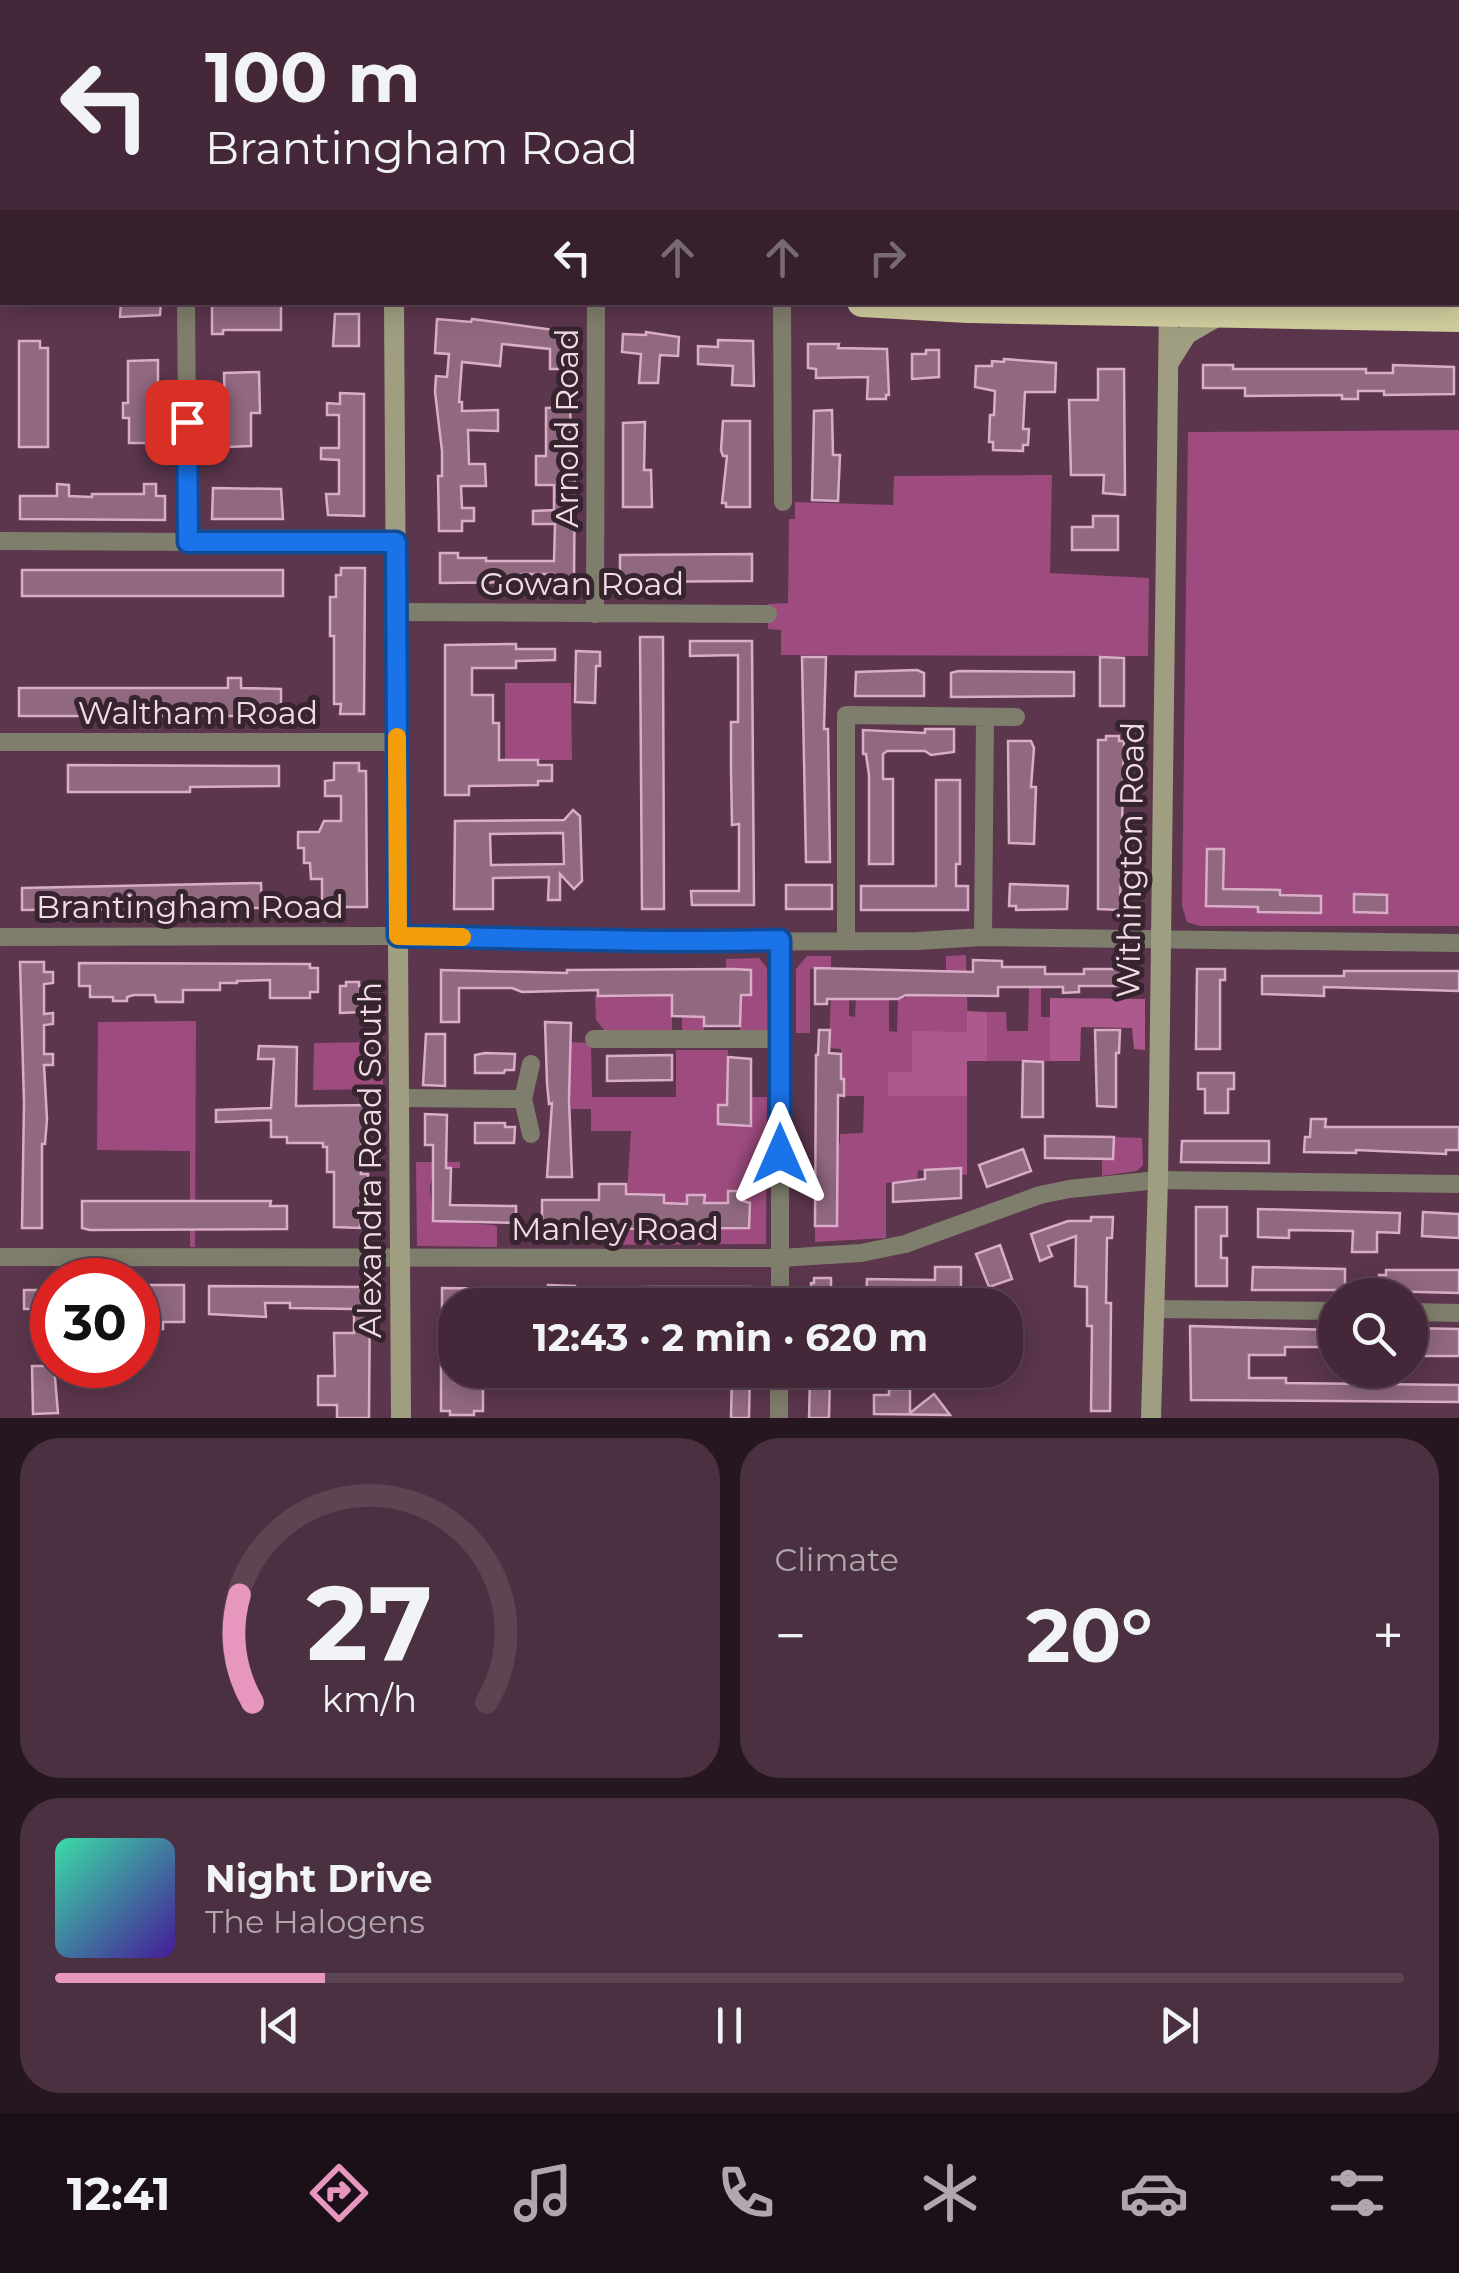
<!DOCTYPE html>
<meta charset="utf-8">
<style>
:root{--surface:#442839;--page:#4b3041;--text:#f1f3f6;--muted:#afa6ae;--line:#5c4453;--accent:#e797bd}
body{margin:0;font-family:Montserrat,sans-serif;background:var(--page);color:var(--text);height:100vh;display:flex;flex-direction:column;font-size:38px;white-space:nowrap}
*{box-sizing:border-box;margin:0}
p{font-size:32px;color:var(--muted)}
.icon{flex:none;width:55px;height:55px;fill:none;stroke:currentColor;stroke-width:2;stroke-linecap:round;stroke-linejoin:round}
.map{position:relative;height:1418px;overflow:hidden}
.drawer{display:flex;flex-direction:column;gap:20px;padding:20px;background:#25161f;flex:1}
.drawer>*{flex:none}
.banner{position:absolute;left:0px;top:0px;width:1460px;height:305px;box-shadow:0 5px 25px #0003,0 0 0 2px var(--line);background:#442839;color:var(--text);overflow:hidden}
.tools{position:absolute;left:1318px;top:1278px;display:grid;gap:20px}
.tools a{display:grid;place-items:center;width:110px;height:110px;border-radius:50%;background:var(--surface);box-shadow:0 5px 25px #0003,0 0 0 2px var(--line);font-size:50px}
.speed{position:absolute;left:30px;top:1258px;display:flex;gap:20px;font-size:50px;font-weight:700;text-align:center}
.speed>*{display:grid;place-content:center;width:130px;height:130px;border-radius:50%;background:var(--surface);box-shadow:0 5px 25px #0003,0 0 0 2px var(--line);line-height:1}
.speed .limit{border:15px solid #d22;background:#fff;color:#111}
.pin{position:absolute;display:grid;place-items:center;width:85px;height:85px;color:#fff;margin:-42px;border-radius:20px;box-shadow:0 5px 15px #0006}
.me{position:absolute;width:110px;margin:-55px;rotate:0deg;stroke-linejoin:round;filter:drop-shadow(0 0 8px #0008)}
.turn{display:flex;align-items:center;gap:35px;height:210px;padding:0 40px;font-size:45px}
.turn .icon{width:130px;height:130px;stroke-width:2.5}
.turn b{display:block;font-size:70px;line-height:85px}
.lanes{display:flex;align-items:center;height:95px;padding:0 40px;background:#0003;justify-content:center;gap:50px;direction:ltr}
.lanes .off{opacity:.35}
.big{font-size:75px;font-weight:700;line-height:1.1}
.drawer .card{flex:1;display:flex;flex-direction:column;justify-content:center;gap:15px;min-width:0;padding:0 35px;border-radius:40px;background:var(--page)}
.drawer .dial{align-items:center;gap:0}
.dial svg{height:260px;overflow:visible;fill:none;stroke:var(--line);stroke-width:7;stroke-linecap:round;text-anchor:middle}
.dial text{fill:var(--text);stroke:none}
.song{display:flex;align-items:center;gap:30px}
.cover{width:120px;height:120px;border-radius:15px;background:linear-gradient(135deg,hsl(160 70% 55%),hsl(260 70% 35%))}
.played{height:10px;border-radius:5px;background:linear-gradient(90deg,var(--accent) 20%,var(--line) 20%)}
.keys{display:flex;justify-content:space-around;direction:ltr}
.heat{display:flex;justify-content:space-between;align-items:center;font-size:55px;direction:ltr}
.drawer .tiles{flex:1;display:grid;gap:20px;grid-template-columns:1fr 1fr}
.card:last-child{grid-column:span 2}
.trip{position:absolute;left:438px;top:1288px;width:585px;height:100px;border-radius:40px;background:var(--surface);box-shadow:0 5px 25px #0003,0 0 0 2px var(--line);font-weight:700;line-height:100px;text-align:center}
.tabs{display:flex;height:160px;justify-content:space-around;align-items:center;background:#1b1017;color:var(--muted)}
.tabs .icon{width:70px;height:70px}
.tabs .current{color:var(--accent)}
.tabs b{font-size:45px;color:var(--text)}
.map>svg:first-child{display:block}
.green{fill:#9e4c7f}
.forest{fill:#ad598d}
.building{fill:#90687f;stroke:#daadc6;stroke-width:2.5;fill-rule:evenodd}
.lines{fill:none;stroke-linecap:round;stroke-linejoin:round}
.street{stroke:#7f7e6c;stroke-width:18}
.secondary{stroke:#a09e81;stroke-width:20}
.highway{stroke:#d0cc9e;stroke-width:30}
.route-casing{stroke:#114b97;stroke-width:25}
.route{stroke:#1a73e8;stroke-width:18}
.slow{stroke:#f59e0b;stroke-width:18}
.labels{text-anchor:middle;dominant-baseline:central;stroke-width:10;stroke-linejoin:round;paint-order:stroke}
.street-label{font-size:32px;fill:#f2dbe7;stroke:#36242e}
</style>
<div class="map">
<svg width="1459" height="1418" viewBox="0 0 1459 1418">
<rect width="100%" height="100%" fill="#5b364c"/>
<path class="green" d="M1459 430V926H1200L1187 922 1182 906 1188 432Z
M1052 475 1050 573 1149 578 1148 656 781 655V630L768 629V604L788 603 789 519H795V502L893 505 894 476Z
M505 683H571L572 760H505Z
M966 955 968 1032 912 1073 888 1096H967V1175L959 1174 958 1168H946L945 1174 918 1170 917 1180 886 1183V1238L815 1242V1226H837L838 1156H832L833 1144 840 1143V1134L863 1133 864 1096H844V1080L836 1079 841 1071V1049L829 1048 831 991H838V999H849V1016L855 1017 856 999H889V1031L897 1032 898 998H906V992L946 997V956Z
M807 956H831V968L810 969V1033H796V969Z
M759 958 767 968 768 1030H740V1013L705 1015 704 1030H682V1016L688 1017 726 996V959Z
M1029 987H1041V1017H1050V1061H987V1012H1006L1007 1031H1028Z
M668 992 672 996V1030H604L596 1020 595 995Z
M196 1021 195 1247H190V1151L97 1150 98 1022Z
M383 1042V1089L313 1090 314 1043Z
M568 1042 591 1043 592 1097H676V1050H728L727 1097H767L766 1244 600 1245 598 1217 626 1206 631 1131H591V1109H571V1099H560Z
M1114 1137 1142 1138 1143 1165 1137 1171 1102 1176V1159L1113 1158Z
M416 1162H460V1168H434L430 1187 433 1221C456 1222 472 1224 494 1225L497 1227V1247L417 1246Z"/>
<path class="forest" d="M1050 998 1145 999V1050L1134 1049 1132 1028 1081 1027 1080 1061H1050Z
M967 1011 987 1012V1061H967V1096H888V1072H912V1031L967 1032Z"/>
<path class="building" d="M121 302H161L160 315 120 317Z
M212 302H281V330H223V334H212Z
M335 314H359V346H333Z
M437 319 471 322 472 319 569 332V369H550V349L502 344 500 366 462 362 459 402H462V411L498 410V431L468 430 469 464H485L486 486H461L462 508H474V521H462V531H439L438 476H442V451L435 392 436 376 447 377 449 354 435 353Z
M646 332 679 337 678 356 660 355 658 383H639L641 354 622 352 623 334 646 335Z
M718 340 753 341 754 386 732 385 733 366 698 364V346L718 347Z
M19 341H40V348H48V447H19Z
M808 344H839L838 348 887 349 889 395H886V399H867L868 377 816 378V369L808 368Z
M926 350H939V377L912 379V354H926Z
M1004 359 1056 363 1055 392H1025L1023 429H1029L1028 445H1023V451L993 450V442H989L990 415H994L995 391 975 387 976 366H992V361L1004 362Z
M158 360V443H129V418H123V403H128V361Z
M1203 365H1233V369H1366V373H1393V365L1454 367V394L1384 395V391H1358V399H1342V395L1245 396V388H1203Z
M1098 369H1124L1125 495 1103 493 1104 475H1071L1069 400H1098Z
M259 372 260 413H251V446L226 447 224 373Z
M340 393 364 394V516L328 515 326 494H339V460L321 459V448H339V415H327V403L340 404Z
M570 407 572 456H575L574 582 555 583 554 574H522V582L440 583V553H458V558H486V561H554L555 524H533V511L554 510V485H536V456H546V408Z
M832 410 833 455H840L838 501 812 500 814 411Z
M723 421H750V507H726V503H722L727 456H723L721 450Z
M645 422 644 470H651L652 507H623V423Z
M57 484 69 485V496L92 497V494H144V484H156V496H165V520L20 519V496H57Z
M213 488 281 489 283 519H212Z
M1093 516H1118V550H1072V527H1093Z
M752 554V581L620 582V555Z
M341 568H365L364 714H340L341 704H334V636H330V597H336V575H341Z
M22 570H283V596H22Z
M640 637H663L664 909H642Z
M690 641H752L754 905H692L691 891H739V824L732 825 731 770V722H738V655L690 656Z
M516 644V649H555V660L516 661V668H472V695H493V723H499V760H538V765H552V781H538V785L469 786V795H445V645Z
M576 651 600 652V666H596L595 703 575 702Z
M802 657H826L824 729H828L830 862H806Z
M1100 657 1124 658V706H1100Z
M917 670 924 673V696H855L856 672Z
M958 671 1074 672V696L951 697V673Z
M228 678H241V688L281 689V716H19V688H228Z
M925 729H954V752L931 755 925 751H887L883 754V779H893V864H869V775L866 754H863V730L925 733Z
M1106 736H1119V741H1124L1120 910 1098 909V740H1106Z
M1008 741H1031L1034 748 1031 787H1036L1034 844 1009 843Z
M334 763H359V771H366L367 907H322V879H311L310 863H304V848H298V832H319L324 821H341V796H325V781L334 780Z
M68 765 279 766V786L190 787V792H68Z
M936 780H960V864H956V886H968V910H861V886H936Z
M573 810 580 816 582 881 574 889 560 874V900H548L549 877 493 878V909H454L455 821 564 820ZM563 833 564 864 491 865 490 834Z
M1207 849H1224L1223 889 1280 890V895L1321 896V913L1258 912V907L1206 906Z
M261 883 262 908 22 910V888Z
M1010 884 1068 886 1067 909 1016 910V906H1009Z
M786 885H832V909H786Z
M1354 894 1387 895V913L1354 912Z
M973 960 1002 961V967H1045V974H1084V969H1132V986H1079V992L1063 993V987H998V996L906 995 898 999H827V1004H815V968L973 972Z
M20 962H44V972H53V983L44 984V1014L53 1013V1024L44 1025V1054H53V1065H44L47 1119 45 1144H42V1228H22L24 1103Z
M79 963 310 964V968H318V992H310V998H270V980L237 981V983H220V990H183V1002H156L155 995H134L127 997V1001H113V997H90V986H79Z
M733 969 751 970V995H741L740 1026H704V1017L672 1016V995L598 996V990L522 992 512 988H459V1022H441V970L567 973V970Z
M1197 969H1225V980H1220V1049H1196Z
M1344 971H1459V991L1324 987V996L1262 994V976H1344Z
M346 982H359V986H364V1012L340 1013V986H346Z
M545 1022 571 1023 569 1099 572 1177H547L552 1103 549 1104 547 1083Z
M819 1030H830L829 1053 841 1054V1079H844V1096L838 1095 837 1226H815L816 1055H818Z
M1095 1030H1120L1119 1053H1116V1107L1097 1106Z
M426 1034H445V1086L423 1085Z
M259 1046 297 1047 296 1106 369 1105 370 1143H361V1174H368V1201H360V1228L334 1227V1172H327V1147H323V1143H287V1137H271V1120L216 1122V1110L271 1108 274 1059H258Z
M485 1053 515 1054 514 1070H505L504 1073H475V1055Z
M672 1055V1080L607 1081V1056Z
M728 1057 751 1059V1126L718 1124V1105H727Z
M1023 1061 1043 1062V1117H1022Z
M1198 1073H1234V1089H1228V1113H1205V1089H1198Z
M425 1114 447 1115 446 1168H451L450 1205 516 1206V1223L433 1221V1145H425Z
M1311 1119H1326L1325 1127H1459V1150H1446V1154L1356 1150V1153L1304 1152 1305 1137H1310Z
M475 1123H505V1127H515L514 1143H475Z
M1045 1136 1114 1137 1113 1159 1045 1158Z
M1182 1141H1269V1163L1181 1162Z
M1023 1149 1031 1171 987 1187 979 1165Z
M961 1168V1198L893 1202V1183L925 1179V1170Z
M599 1184H626V1194L664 1195V1203L687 1204V1195H705L704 1203H728V1191H740V1200L750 1203 749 1228 601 1229V1220L552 1223V1220H542V1200H599Z
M82 1201H271L270 1206H287V1229L90 1230 82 1228Z
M1196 1207H1227V1236H1221V1258H1227V1286H1196Z
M1258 1209 1400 1213 1399 1233 1377 1232V1252H1352L1353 1231 1289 1230V1238L1258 1237Z
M1423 1212 1459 1214V1238L1422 1236Z
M1091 1217H1113L1112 1238H1107L1106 1303H1111L1110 1411H1091L1092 1326H1087V1287L1075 1286 1076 1236 1048 1246 1052 1256 1040 1261 1031 1234 1068 1221H1091Z
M1000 1245 1012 1279 989 1287 976 1254Z
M935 1267H961V1303L898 1305V1302L866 1298 867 1279 935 1280Z
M1253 1267 1345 1269V1290H1252Z
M1386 1270H1459V1293L1379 1291V1275H1386Z
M814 1278H831V1305H811V1283H814Z
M150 1285H184V1322H163V1329H150Z
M548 1285 575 1286 574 1305H455V1314H442V1288L548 1289Z
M209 1286 370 1287 369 1418H337V1405H318V1376H335L334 1333H354V1309L290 1308V1303H265L266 1317 209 1314Z
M650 1287H750V1302H717V1305H600L601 1288Z
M24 1290H52V1309H24Z
M1190 1326 1335 1330V1347H1285V1355H1249V1378H1286V1383L1459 1385V1402L1191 1400Z
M1410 1328 1459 1329V1356H1412Z
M441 1337H455V1382L474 1383V1387H483V1411H474V1415H450V1411H441Z
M32 1366H54L58 1413 33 1414Z
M732 1370H750L749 1418H731Z
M810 1377H830L829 1418H809Z
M889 1389H910V1413L934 1394 950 1415 874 1414V1395H889Z"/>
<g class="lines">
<path class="street" d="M204 0V2
M580 0V2
M746 0V2
M912 0V2
M186 302 188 542
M782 302 783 502
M0 541 396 543
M396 612 768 614
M595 614 596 302
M0 742H397
M0 937 398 936 576 938 607 942 917 941 983 937 1459 943
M983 937 985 717
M846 941V715L1016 717
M594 1039H781
M531 1064 523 1099 531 1134
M399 1098 523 1099
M0 1257 780 1258 861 1253 905 1244 1040 1195 1069 1189 1158 1180 1459 1184
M780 1305V940
M1154 1309 1335 1311
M1410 1312 1459 1313
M779 1418V1370"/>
<path class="secondary" d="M393 0V2
M1231 2 1232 0
M394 302 401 1418
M1170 361 1187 334 1220 315
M1151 1418 1158 1180 1169 302"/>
<path class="highway" d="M0 229H2
M862 302 968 308 1459 317"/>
</g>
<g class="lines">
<defs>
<path id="route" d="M187 422 188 542H396L398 936C525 938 653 943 780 940V1154"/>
</defs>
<use href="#route" class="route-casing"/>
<use href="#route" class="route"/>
<path class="slow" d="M397 737 398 936 462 937"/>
</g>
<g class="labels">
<g class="street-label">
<text transform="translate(566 428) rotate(-90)">Arnold Road</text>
<text x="582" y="583">Gowan Road</text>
<text x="198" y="712">Waltham Road</text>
<text transform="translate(1130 860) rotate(-89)">Withington Road</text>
<text x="190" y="906">Brantingham Road</text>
<text transform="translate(369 1160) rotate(-90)">Alexandra Road South</text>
<text x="615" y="1228">Manley Road</text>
</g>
</g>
</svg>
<div class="tools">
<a><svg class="icon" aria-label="search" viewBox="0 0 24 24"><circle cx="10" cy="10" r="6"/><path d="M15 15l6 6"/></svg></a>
</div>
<div class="speed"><div class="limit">30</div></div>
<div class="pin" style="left:187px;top:422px;background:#d93025"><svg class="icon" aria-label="arrive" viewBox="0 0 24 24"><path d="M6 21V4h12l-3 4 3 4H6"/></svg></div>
<svg class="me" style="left:780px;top:1154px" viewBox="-20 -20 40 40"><path d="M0-17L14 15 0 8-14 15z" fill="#1a73e8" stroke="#fff" stroke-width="4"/></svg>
<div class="trip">12:43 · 2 min · 620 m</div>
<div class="banner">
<div class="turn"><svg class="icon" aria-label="left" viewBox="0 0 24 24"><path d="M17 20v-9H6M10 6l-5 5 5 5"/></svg><div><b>100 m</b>Brantingham Road</div></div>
<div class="lanes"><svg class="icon" aria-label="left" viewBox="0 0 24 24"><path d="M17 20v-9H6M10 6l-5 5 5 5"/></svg><svg class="icon off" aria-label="ahead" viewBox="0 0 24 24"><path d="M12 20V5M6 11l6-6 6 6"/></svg><svg class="icon off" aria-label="ahead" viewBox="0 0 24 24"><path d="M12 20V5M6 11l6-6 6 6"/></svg><svg class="icon off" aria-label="right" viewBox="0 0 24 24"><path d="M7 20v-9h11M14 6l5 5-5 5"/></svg></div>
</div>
</div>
<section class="drawer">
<div class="tiles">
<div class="card dial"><svg viewBox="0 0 100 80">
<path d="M14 69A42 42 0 1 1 86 69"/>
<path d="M14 69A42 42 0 0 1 10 36" stroke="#e797bd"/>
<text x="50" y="56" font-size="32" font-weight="700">27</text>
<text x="50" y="72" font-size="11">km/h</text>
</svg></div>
<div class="card"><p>Climate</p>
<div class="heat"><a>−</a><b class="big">20°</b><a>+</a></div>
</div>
<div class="card">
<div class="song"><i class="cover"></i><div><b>Night Drive</b><p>The Halogens</p></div></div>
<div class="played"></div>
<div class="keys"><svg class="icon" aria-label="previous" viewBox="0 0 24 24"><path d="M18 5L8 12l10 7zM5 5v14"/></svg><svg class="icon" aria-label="pause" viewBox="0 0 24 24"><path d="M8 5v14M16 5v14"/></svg><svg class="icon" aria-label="next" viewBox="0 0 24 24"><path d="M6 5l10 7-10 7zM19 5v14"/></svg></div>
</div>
</div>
</section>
<nav class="tabs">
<b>12:41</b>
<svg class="icon current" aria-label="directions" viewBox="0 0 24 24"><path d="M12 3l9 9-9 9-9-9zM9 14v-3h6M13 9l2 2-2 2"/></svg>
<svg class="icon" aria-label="music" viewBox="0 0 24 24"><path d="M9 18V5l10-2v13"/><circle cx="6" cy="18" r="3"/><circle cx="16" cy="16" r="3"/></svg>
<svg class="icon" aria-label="phone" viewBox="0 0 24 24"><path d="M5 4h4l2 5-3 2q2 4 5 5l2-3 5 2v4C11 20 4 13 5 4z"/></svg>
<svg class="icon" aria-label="climate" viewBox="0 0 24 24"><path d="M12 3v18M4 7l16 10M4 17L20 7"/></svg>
<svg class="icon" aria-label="car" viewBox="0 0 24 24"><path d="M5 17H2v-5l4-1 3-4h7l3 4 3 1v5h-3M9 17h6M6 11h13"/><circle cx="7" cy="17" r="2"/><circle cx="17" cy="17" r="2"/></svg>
<svg class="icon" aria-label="filters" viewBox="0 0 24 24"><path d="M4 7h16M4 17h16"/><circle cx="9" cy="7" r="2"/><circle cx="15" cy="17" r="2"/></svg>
</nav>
